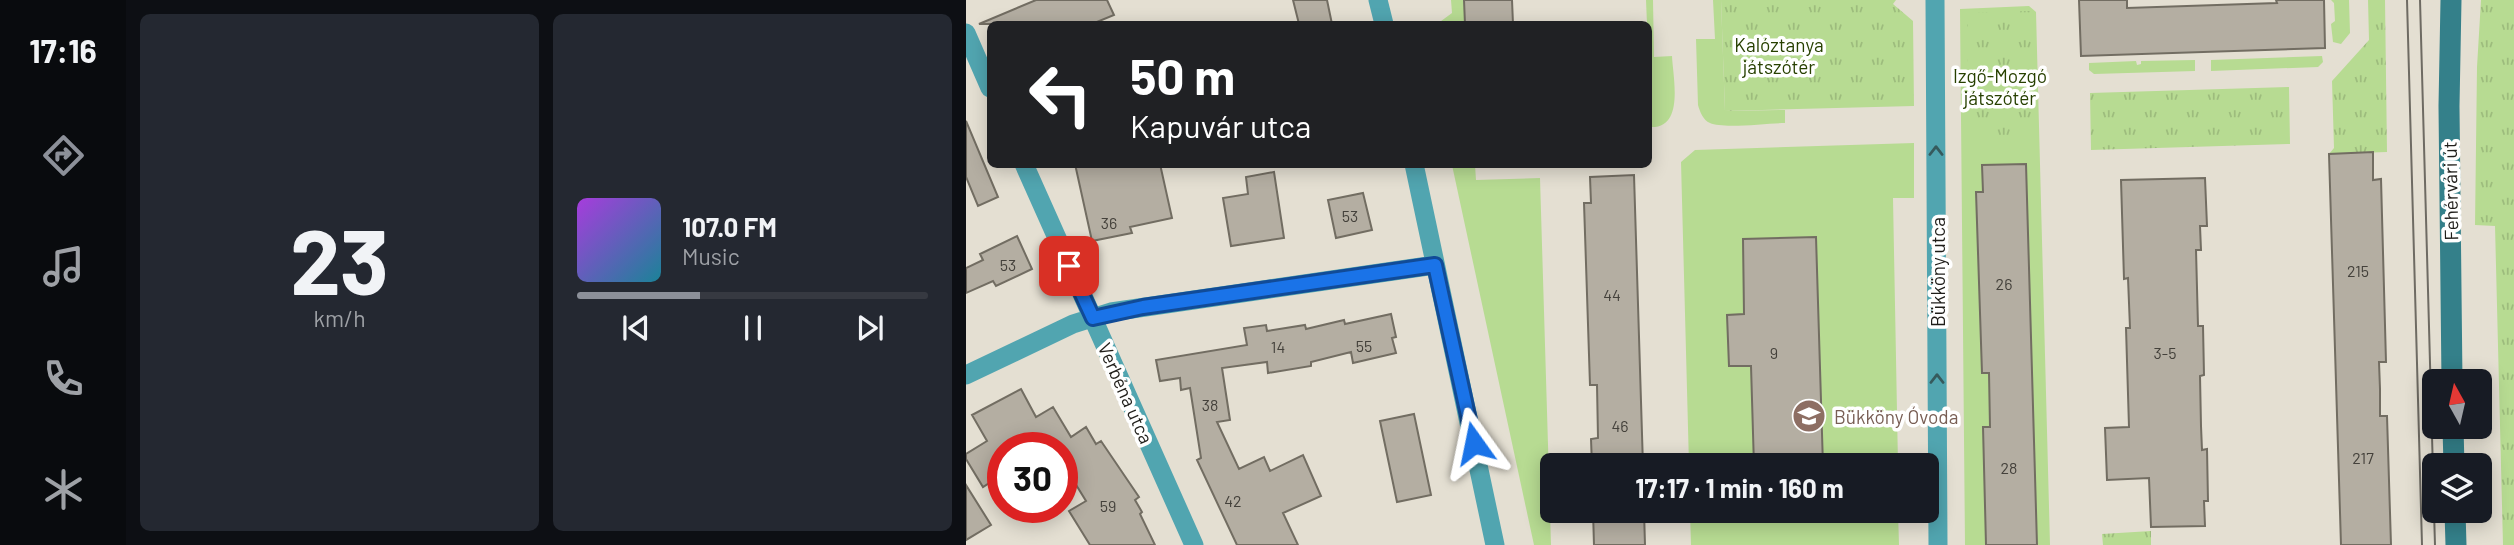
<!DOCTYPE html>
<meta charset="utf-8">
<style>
:root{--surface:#171b24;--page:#242831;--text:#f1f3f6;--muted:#9ea1a6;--line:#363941;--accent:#8c9099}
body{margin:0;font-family:Barlow,sans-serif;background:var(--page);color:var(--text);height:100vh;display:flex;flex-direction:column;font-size:26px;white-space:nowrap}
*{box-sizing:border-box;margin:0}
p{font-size:23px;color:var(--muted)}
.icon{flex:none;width:38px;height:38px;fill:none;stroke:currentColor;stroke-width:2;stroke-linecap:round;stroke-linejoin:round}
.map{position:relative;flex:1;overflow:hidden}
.drawer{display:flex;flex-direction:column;gap:14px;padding:14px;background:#0d0f14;width:840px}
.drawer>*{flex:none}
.guide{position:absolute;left:21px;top:21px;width:665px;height:147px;border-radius:10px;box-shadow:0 4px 18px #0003;background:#202124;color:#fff;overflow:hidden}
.needle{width:46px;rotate:352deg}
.fabs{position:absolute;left:1456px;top:369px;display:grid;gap:14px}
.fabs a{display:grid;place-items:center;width:70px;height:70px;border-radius:10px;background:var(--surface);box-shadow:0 4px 18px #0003;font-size:35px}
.speed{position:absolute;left:21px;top:432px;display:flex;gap:14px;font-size:35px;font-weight:700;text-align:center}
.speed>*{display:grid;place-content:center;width:91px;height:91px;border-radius:50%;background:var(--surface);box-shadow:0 4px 18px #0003;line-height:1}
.speed .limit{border:10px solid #d22;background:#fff;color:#111}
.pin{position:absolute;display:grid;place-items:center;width:60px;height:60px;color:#fff;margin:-30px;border-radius:14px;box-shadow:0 4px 10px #0006}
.me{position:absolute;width:77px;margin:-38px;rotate:348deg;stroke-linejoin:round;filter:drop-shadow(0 0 5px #0008)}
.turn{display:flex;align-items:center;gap:24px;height:147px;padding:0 28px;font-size:32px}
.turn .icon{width:91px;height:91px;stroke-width:2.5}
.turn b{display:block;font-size:49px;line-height:60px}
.drawer .card{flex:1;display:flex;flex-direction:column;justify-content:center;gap:10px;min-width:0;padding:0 24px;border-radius:10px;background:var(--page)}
.drawer .dial{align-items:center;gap:0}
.dial b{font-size:91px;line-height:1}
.song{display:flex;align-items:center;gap:21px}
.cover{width:84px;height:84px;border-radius:10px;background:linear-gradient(135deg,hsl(280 70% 55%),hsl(190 70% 35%))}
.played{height:7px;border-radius:4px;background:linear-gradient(90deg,var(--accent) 35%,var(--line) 35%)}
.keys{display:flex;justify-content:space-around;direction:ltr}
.drawer .tiles{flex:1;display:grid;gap:14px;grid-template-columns:repeat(2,1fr)}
.trip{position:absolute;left:574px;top:453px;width:399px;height:70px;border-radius:10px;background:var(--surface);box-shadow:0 4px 18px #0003;font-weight:700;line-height:70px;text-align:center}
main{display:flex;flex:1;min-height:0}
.dock{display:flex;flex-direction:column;width:126px;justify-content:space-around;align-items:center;background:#090b0e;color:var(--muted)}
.dock .icon{width:49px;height:49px}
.dock .selected{color:var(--accent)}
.dock b{font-size:32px;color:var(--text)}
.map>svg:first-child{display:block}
.grass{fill:#b7db92}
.park{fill:url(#park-tufts)}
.building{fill:#b4aea2;stroke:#726d62;stroke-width:2}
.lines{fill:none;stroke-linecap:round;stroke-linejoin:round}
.street{stroke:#51a5b0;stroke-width:19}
.secondary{stroke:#34808a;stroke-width:21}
.tram{stroke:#6e6b63;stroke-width:2}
.oneway{stroke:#365a5d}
.route-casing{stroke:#114b97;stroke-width:18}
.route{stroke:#1a73e8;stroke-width:12}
.labels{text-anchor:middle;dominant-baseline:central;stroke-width:7;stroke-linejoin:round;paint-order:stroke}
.number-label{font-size:16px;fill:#44413b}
.park-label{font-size:19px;fill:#274000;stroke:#fff}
.street-label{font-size:19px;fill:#1f1d19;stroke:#fff}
.education-label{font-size:19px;fill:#785e54;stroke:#fff;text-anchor:start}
</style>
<main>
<nav class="dock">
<b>17:16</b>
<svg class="icon selected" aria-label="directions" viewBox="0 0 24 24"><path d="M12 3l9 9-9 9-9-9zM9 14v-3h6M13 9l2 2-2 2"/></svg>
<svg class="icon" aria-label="music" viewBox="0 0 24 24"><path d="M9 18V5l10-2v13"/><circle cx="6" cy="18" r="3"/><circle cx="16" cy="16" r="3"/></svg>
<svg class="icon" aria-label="phone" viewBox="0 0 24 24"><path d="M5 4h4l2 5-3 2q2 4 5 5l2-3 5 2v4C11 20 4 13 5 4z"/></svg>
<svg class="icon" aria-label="climate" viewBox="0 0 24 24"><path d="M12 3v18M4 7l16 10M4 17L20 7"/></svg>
</nav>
<section class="drawer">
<div class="tiles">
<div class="card dial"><b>23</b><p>km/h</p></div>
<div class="card">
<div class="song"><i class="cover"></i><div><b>107.0 FM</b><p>Music</p></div></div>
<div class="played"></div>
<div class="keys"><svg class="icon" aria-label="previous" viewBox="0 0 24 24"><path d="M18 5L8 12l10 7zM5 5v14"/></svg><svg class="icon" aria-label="pause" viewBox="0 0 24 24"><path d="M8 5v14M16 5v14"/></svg><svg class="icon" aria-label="next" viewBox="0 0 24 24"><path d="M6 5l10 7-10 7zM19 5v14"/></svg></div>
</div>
</div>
</section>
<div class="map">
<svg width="1548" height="545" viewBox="0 0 1548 545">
<defs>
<pattern id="park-tufts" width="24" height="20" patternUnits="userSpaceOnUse" patternTransform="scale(1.75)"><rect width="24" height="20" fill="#b7db92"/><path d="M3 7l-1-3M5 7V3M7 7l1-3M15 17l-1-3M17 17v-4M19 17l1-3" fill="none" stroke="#9dbc7d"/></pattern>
</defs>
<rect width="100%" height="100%" fill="#e4dfd2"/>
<path class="grass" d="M485 0H498L499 24H471L486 13Z
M680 0H687L688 57 706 56C707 78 719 130 683 127L682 24H681Z
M747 0H755L759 111 819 110V123C803 123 757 129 744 123 737 120 734 112 732 105L730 39H749Z
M1365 0H1383L1384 33 1375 44 1367 42 1365 24 1369 21 1368 3Z
M1063 6 1070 12 1084 545H999L994 9Z
M1356 56 1357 62 1352 67 1245 71V60Z
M1229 60V71L1128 74 1123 70V63L1170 61 1171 65 1175 64V61Z
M948 143V198H927L932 465H723L715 162 729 150Z
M486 165H509L510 180 574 178 585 545H568Z
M724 511H932L933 545H725Z"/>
<path class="park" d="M755 0H930L927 4 947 21 948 106 759 111Z
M1402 0H1419L1421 152 1363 154 1368 148 1366 81 1403 40Z
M1515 0H1548V545H1537L1529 226 1509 225 1511 67Z
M1064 11 1067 136 1003 139 1001 13Z
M1323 87 1324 144 1125 150 1124 93Z
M1185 531V545H1137L1136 534Z"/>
<path class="building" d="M70 0H141L148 15 126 24H13Z
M327 0H361L366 24H333Z
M498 0H546L547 24H499Z
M1113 0H1161V8L1311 3 1310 0H1358L1359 48 1115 56Z
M0 121 32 197 12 206 0 177Z
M1407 152V180L1415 179 1420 362H1413L1414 389V416H1421L1425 545H1375L1363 154Z
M109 164H194L206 218 164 227 166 233 126 241Z
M1060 164 1071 545H1020L1017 427H1024L1023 373H1016L1010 192H1017L1016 165Z
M308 172 318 238 265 246 257 198 282 194 280 177Z
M668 175 677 466H626L625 439 632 438 631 385H624L618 203H625L624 177Z
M1239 178 1241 226H1234L1235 250H1230L1232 326H1237L1238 375 1234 376 1235 426 1236 450 1241 449 1242 501H1238L1239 526 1185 527 1183 478 1141 480 1139 428 1163 427 1160 328H1164L1162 278 1158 279 1155 180Z
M397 193 406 230 370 238 362 200Z
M51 236 66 269 30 286 27 281 0 293V268L17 260 14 254Z
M850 237 857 466H788L785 366H763L761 315 778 314 777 239Z
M425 314 430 337 426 338 430 353 387 363 385 352 345 362V366L302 373 301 362 256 368 264 420 251 422 273 469 298 457 304 471 337 455 355 496 317 513 332 545H271L231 460 235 458 224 388 215 390 214 378 194 381 190 360 281 345 278 328 300 325 301 331 339 325 340 329 378 320 379 324Z
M55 389 70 417 87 407 105 437 120 427 130 444 135 441 173 497 169 500 176 512 174 514 189 545H124L103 511 120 501 96 462V448H37V474L17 487 0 459V454L21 441 6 415Z
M448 414 465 495 431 502 414 421Z
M0 485 25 525 0 540Z
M627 511H678L679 545H628Z"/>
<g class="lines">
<path class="street" d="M412 0 418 24
M969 0 972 545
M0 33 24 88
M58 164 228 545
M448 164 529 545
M0 375 107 324 145 312 469 265"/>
<path class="secondary" d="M1485 0 1483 106 1486 382
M1487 427 1488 466
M1489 511 1490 545"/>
<path class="tram" d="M1441 0 1456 545
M1454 0 1468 508
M1468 511 1469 545"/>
</g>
<defs><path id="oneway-chevron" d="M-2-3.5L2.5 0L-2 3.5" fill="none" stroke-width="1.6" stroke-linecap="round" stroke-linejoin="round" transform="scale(1.75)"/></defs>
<g class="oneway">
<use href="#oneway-chevron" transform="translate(970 151) rotate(-90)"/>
<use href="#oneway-chevron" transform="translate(971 379) rotate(-90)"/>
</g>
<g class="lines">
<defs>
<path id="route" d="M103 266 127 318 177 307 469 265 508 443"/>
</defs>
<use href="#route" class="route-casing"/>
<use href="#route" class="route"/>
</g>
<defs>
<symbol id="school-disc" viewBox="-11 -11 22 22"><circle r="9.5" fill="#8d6e63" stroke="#fff"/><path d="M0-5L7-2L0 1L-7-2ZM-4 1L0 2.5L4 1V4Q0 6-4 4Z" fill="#fff"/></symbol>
</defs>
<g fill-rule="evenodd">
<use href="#school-disc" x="824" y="397" width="38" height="38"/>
</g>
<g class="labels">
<g class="number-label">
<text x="384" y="215">53</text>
<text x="143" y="222">36</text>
<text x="42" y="264">53</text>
<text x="1392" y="270">215</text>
<text x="1038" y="283">26</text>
<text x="646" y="294">44</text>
<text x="398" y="345">55</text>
<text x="312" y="346">14</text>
<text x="808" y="352">9</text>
<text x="1199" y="352">3-5</text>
<text x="244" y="404">38</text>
<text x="654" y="425">46</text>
<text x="1397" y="457">217</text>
<text x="1043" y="467">28</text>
<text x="267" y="500">42</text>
<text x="142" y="505">59</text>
</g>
<g class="park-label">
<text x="813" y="44">Kalóztanya<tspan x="813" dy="22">játszótér</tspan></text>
<text x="1034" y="75">Izgő-Mozgó<tspan x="1034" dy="22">játszótér</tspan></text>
</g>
<g class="street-label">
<text transform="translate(1484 191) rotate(-91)">Fehérvári út</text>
<text transform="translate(971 272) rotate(-90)">Bükköny utca</text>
<text transform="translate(160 393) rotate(66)">Verbéna utca</text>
</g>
<g class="education-label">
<text x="868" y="416">Bükköny Óvoda</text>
</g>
</g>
</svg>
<div class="fabs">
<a><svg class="needle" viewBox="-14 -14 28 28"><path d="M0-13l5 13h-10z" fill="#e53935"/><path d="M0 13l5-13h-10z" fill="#9ea1a6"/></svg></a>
<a><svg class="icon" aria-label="layers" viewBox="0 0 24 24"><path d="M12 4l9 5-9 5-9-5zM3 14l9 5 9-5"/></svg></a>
</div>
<div class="speed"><div class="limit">30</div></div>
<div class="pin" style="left:103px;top:266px;background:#d93025"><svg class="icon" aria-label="arrive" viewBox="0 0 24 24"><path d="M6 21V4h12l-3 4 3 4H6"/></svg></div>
<svg class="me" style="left:508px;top:443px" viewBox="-20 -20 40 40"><path d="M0-17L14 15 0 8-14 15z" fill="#1a73e8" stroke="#fff" stroke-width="4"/></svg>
<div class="trip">17:17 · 1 min · 160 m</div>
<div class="guide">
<div class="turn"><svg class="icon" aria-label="left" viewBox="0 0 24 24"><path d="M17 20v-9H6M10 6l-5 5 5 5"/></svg><div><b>50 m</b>Kapuvár utca</div></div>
</div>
</div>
</main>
